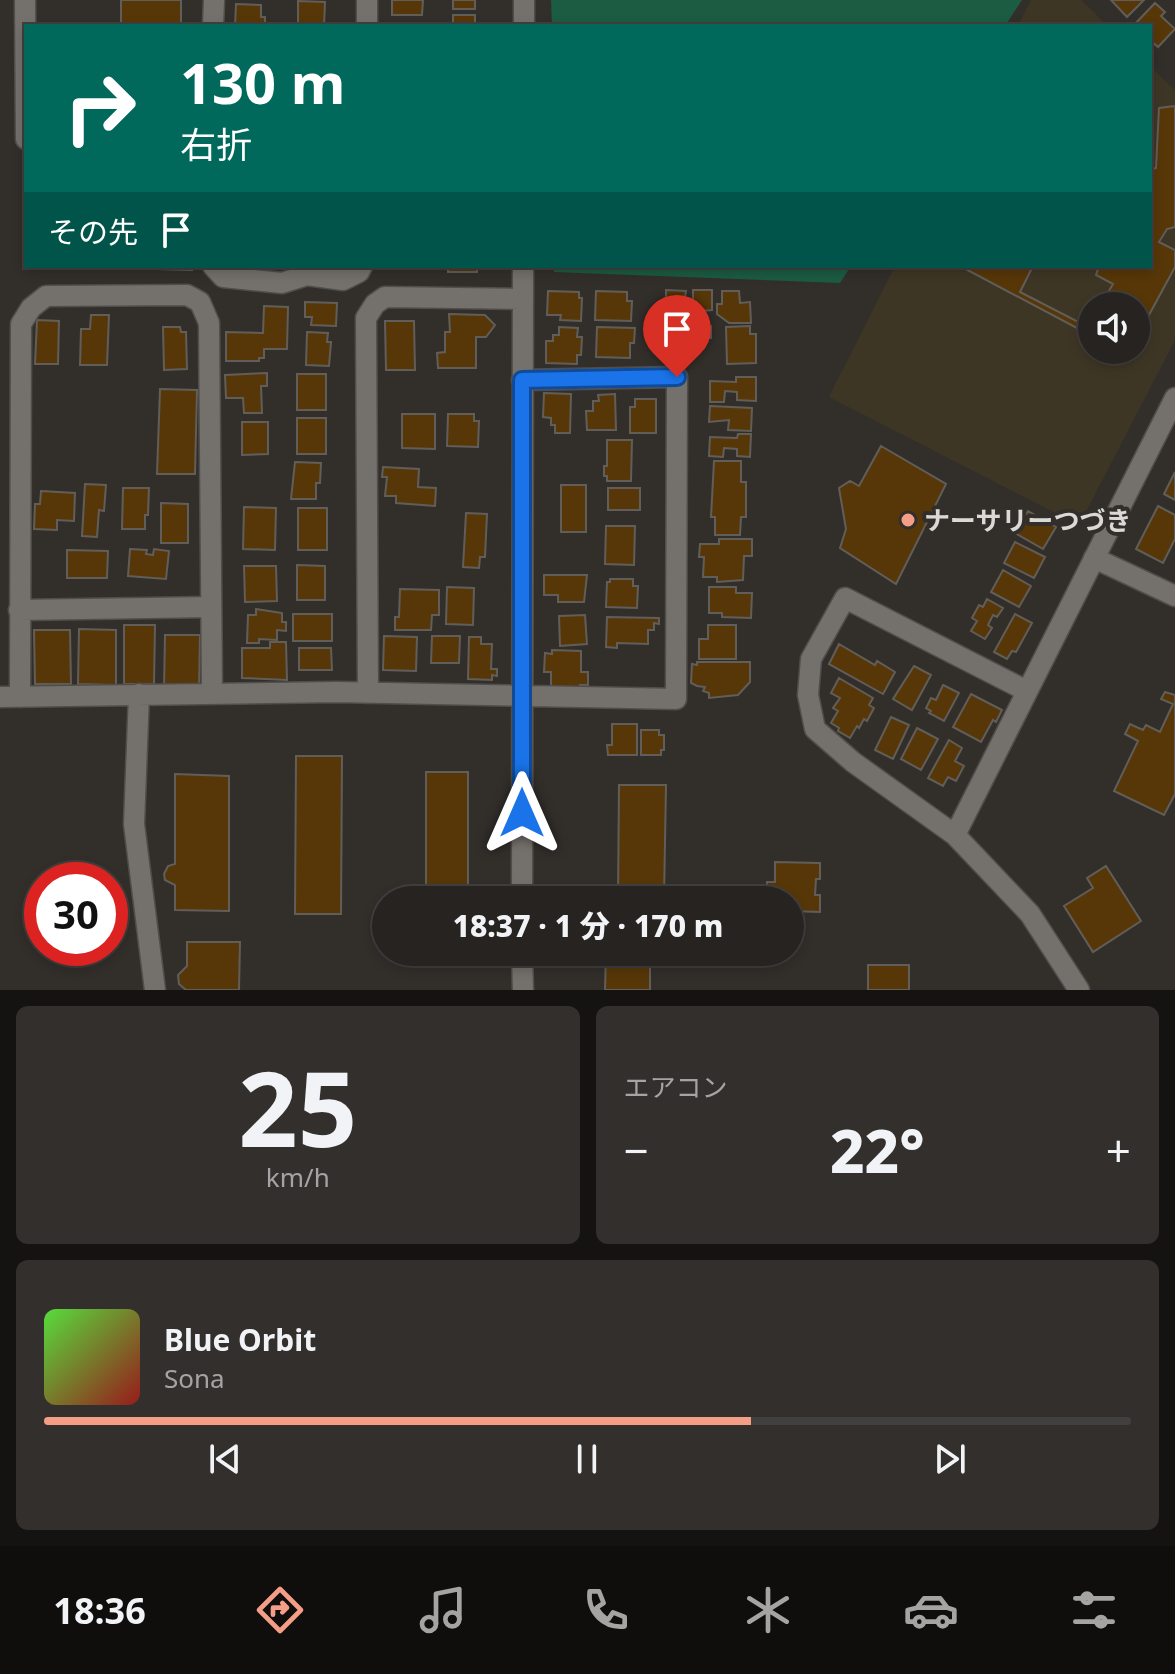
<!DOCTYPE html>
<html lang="ja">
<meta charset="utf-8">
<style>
:root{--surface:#262320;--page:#322f2d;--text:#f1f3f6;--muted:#a4a4a5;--line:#42403e;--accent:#f49e87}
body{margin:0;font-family:"Noto Sans","Noto Sans JP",sans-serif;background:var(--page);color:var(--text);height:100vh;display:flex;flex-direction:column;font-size:30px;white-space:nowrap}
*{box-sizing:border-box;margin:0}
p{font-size:26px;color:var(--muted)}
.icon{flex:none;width:44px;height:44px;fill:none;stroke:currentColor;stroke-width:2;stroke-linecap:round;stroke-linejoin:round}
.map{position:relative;height:990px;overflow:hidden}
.sheet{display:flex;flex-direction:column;gap:16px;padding:16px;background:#151312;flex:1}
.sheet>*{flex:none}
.top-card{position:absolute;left:24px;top:24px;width:1128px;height:244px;border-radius:0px;box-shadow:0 4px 12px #0003,0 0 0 2px var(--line);background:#00695c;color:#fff;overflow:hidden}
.fabs{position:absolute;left:1078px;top:292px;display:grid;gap:16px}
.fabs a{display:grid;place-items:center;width:72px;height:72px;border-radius:50%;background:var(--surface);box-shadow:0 4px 12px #0003,0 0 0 2px var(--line);font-size:40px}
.speed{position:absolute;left:24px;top:862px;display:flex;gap:16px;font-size:40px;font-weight:700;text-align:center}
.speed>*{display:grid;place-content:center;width:104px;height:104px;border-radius:50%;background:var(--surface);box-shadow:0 4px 12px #0003,0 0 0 2px var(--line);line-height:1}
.speed .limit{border:12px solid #d22;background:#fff;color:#111}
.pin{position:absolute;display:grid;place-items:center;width:68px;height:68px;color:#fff;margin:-82px -34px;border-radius:50% 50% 50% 0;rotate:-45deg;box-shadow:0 0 8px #0007}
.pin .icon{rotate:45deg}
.me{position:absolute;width:88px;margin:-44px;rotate:0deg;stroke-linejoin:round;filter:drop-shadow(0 0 6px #0008)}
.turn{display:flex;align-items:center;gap:28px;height:168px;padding:0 24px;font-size:36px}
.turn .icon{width:104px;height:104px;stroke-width:2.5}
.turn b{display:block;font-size:56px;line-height:68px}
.then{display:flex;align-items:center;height:76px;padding:0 24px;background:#0003;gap:16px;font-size:30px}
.big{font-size:60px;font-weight:800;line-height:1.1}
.sheet .widget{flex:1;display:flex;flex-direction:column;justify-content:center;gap:12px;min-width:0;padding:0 28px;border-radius:12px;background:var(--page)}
.sheet .dial{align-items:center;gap:0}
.dial b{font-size:104px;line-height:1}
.song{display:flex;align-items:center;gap:24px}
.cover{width:96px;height:96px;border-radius:12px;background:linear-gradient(135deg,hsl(110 70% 55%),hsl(0 70% 35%))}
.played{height:8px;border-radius:4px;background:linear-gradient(90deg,var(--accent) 65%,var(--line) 65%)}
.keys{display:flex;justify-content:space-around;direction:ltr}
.heat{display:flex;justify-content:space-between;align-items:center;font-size:44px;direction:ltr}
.sheet .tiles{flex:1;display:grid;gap:16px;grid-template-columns:1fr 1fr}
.widget:last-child{grid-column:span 2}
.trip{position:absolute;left:372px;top:886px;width:432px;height:80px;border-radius:40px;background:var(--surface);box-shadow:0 4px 12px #0003,0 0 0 2px var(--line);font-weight:800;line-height:80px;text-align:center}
.tab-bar{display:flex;height:128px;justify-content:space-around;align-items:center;background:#0f0e0d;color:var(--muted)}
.tab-bar .icon{width:56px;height:56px}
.tab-bar .selected{color:var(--accent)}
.tab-bar b{font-size:36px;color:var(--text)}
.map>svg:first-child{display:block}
.education{fill:#3e3625;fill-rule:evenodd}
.green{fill:#1b5c42}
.building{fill:#573708;stroke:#615e5a;stroke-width:2}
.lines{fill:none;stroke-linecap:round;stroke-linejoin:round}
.minor-casing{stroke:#504d4b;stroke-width:23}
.minor{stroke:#74706c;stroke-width:20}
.route-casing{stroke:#114b97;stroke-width:20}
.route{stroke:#1a73e8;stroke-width:14}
.poi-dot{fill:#f49e87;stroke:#322f2b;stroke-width:3}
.labels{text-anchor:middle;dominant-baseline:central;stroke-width:8;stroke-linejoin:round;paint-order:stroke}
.poi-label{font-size:26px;font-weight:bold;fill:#dbd9d7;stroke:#322f2b;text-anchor:start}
</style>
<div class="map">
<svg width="1175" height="990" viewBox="0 0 1175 990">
<rect width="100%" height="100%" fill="#322f2b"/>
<path class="education" d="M1031 0H1081L1108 26H1018Z
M1150 66 1175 90V340L1079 525 829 397 895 266H1150ZM1092 306H1136V350H1092Z"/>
<path class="green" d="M551 0H1022L1005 26H552Z
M554 266H851L840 283 554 272Z"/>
<path class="building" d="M121 0H181V26H121Z
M392 0H423L422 15H392Z
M453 0H475V9H453Z
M1111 0H1144L1127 17Z
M298 1 325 2 324 26H298Z
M1155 3 1165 12 1161 16 1175 29 1158 47 1150 40V26L1134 25Z
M236 4 261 5V17H265V26H235Z
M453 15H475V26H453Z
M1175 106V227L1167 229 1159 242 1175 250V267L1136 339V306H1100L1113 284 1096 275 1099 266H1150V170L1156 168 1159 108Z
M159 266H192V270L158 269Z
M448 266H477V272H448Z
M960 266H1033L1020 292 1084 325 1092 310V336Z
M666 290 686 291 682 316H675V327L685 328 684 340 667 339 668 325H660L661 314H666Z
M693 290H712V310L702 311V326H711V338H693L692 316H689V308H693Z
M548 291 579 292V298H582L581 321 560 320 561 315H547Z
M596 291 627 292V301H632L631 321 595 320Z
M722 291H739L740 303 750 302 751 323H729L717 314V304H722Z
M305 302 337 303 336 326 311 325 312 317H305Z
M264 306 288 307 287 349H264V358H259V361H226V332L263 333Z
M449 314 485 315 495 325 486 337H476V368H438L437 353 445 352V332H450Z
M91 315H109L107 365H80L81 329H90Z
M37 320 59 321 58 364H35Z
M385 321H414L415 370H386Z
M750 326V334H756V363L727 364 726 327Z
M163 327H180L181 332H186L187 369 164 370Z
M559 327 578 328 577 337H582L581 355H577V364L546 363V341H553V335H559Z
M597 327 635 328 634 343H630V358L596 357Z
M307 332 328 333 327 342H331L329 366 306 365Z
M267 373V386H261L262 413H244L243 398H226L225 375Z
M297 374H326V410H297Z
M736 377H756V401L737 400V392L725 391 724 402H710V381L736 382Z
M160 389 197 390 195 474H157Z
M544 393 571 394 570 433H555V425H551V418L543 417Z
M615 394 616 430H587L586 411H593V401H599L598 395Z
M635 399H656V433H630V407H635Z
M710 406 752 408 751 431 728 430 729 420 709 422Z
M402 414H435V449L402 448Z
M448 414H474V421H479L478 447 447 446Z
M297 418H326V454H297Z
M242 422H268V454L242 455Z
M738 434H751L750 457 737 456V449L724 448 723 457 709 456 710 437 737 438Z
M607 440H632L631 481H607V476H604V466H607Z
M881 446 946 484 896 584 840 548 846 529 839 488 850 481 859 486Z
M714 461H741V482H746V517H741L740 535H715V517H711Z
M295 462 321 463 320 483H316V499H291Z
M383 467 419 469 418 487 436 488 435 506 396 503V496H385L387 477H382Z
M1175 472V500L1164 494Z
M85 484 106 485 104 511 99 510 97 537 82 536Z
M561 485H586V532H561Z
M123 488H149L148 515H145V529H122Z
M608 488H640V510H608Z
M41 491 75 493 74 521 57 520V530L34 529 35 504H40Z
M161 503 188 504V543H161Z
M1158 506 1175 515V539L1163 563 1136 549Z
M244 507 276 508 275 550 243 549Z
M298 508H327V550H298Z
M1028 511 1056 527 1043 549 1015 533Z
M466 513 487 514 485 557H480L479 568 463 567Z
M606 526H635L634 565 605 564Z
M719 539H752V556H744L743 580 717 582V577H703L704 557H699L700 544H719Z
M1015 542 1045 557 1034 578 1004 563Z
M130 549 147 550 146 554 153 555 154 549 169 551 166 579 128 576Z
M67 550 108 551 107 578H67Z
M297 565 325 566V600H297Z
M244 566H276L277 601 245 602Z
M1003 570 1031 586 1019 607 991 592Z
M544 575H587L584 602H558V595H544Z
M610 579H633V586H638L637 608 606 607 607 582H610Z
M447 587 474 588 473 625 446 624Z
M709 587H736V593H752L751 618 722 617V613H709Z
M400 589 439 590V615H432L431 630H395V617H399Z
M987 599 1003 608 997 617 993 615 988 625 992 628 985 639 971 631 977 621 972 618 979 605 983 607Z
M256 609 282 613V622H286V631L277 630V640L259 639V643H247L248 615H256Z
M293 614H332V641H293Z
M1015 614 1032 623 1016 652 1012 651 1007 659 994 652Z
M585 615 587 644 560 646 559 616Z
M607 617 659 618V624L654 623V630H648V644L617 643V648L606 647Z
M124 625H155L154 684H124Z
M708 625H736V659H699V639H708Z
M79 629 116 630V685L78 684Z
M34 630H70L71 684H35Z
M165 635H200L199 691 164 690Z
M384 636 417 637 416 671 383 670Z
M432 636H460L459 663H431Z
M469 637H481V644H492L491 669H497V676L492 675V680L468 679Z
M270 642H286L287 680 242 678V648H270Z
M839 644 875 665 877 661 895 672 883 694 829 664Z
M299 648H331L332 670H299Z
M552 650 581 651V672H588V685H580V689L551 688V672H544L545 653 552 654Z
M697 662H750V682L738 695 709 698V693L703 691 705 687 697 686 691 683 692 664 697 665Z
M914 666 931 675 912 710 893 699Z
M839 678 873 698 869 705 874 708 867 721 864 719 859 728 857 726 850 738 838 731 839 728 831 723 838 711 833 708 840 698 831 693Z
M943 685 959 693 944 721 929 713 931 711 926 708 931 698 936 700Z
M1165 692 1175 695V794L1164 815 1114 791 1138 741 1125 734 1130 724 1143 730 1146 725 1160 732 1173 704 1161 699Z
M971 694 1002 710 996 722 993 720 981 742 953 727Z
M891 717 909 725 893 759 875 750Z
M612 724H637V755H608L607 745H612Z
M917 728 938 739 921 770 901 759Z
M641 730H659V735H664V750H661V755H641Z
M949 740 962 748 955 761 964 766 956 781 948 777 943 786 928 778Z
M296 756H342L341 914H295Z
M426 772H468V900H426Z
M175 774 229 776V911L175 910V885L165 880 164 874 168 866 175 864Z
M619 785H666L664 899H618Z
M775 862 820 863V879H816L815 895H820V912L790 911V900H773V891H767V882H775Z
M1106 866 1141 921 1093 952 1064 906 1093 888 1087 878Z
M187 942H240L239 990H186L179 984 178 975 187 966Z
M426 952H468V963H426Z
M606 952H650V990H605Z
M868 965H909V990H868Z"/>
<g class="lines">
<defs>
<path id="minor" d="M25 0 26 139
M367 0V26
M213 26 214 0
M524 26V0
M213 266 223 277 282 283 307 275 343 280 359 272 362 266
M1094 558 1175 596
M19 610 211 607
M368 693 366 318 375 304 385 297 523 299
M139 694 134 824 155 990
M0 697 336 692 676 699 677 377 522 380
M20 697 21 324 31 308 46 296 187 295 200 302 209 323 212 694
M955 835 853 762 815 729 808 695 811 659 845 598 1027 691
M522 900 523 266
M522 952 523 990
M1079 990 1030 914 955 835 1175 398"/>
</defs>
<use href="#minor" class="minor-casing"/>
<use href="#minor" class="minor"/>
</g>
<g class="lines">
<defs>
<path id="route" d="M522 813V380L677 377"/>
</defs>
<use href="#route" class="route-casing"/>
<use href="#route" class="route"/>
</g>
<circle class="poi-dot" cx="908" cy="520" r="8"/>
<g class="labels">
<g class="poi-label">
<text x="924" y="520">ナーサリーつづき</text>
</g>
</g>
</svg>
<div class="fabs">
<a><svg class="icon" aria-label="sound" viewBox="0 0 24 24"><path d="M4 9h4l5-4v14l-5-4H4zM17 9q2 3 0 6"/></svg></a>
</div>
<div class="speed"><div class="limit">30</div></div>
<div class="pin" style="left:677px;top:377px;background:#d93025"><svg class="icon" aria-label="arrive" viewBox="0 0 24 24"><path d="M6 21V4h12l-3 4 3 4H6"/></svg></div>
<svg class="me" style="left:522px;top:813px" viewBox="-20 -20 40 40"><path d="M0-17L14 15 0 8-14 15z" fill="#1a73e8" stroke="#fff" stroke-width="4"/></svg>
<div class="trip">18:37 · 1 分 · 170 m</div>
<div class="top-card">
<div class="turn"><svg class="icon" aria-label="right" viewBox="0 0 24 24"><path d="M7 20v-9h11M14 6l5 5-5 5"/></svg><div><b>130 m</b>右折</div></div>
<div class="then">その先<svg class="icon" aria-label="arrive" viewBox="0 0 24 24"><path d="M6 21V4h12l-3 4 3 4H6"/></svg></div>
</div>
</div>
<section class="sheet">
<div class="tiles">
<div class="widget dial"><b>25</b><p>km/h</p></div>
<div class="widget"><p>エアコン</p>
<div class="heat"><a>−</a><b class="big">22°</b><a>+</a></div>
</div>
<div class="widget">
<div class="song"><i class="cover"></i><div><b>Blue Orbit</b><p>Sona</p></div></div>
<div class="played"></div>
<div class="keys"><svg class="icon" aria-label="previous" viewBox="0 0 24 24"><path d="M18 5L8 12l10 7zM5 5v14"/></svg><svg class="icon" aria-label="pause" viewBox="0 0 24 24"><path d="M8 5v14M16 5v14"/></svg><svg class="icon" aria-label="next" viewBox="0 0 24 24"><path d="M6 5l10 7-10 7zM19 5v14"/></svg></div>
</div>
</div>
</section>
<nav class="tab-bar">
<b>18:36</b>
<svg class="icon selected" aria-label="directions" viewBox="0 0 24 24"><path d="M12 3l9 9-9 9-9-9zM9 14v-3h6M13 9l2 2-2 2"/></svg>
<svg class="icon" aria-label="music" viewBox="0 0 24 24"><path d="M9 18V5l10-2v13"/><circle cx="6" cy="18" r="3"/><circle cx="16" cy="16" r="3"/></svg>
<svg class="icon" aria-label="phone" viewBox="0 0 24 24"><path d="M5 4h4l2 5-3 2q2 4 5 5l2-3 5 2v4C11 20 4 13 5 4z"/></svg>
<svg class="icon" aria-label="climate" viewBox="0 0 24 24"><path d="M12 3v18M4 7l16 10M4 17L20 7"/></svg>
<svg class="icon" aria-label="car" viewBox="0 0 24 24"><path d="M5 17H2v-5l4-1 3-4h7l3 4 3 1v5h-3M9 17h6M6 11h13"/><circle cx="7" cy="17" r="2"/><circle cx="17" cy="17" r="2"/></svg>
<svg class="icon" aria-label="filters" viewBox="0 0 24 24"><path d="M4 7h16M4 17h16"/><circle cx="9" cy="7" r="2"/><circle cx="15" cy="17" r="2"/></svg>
</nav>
